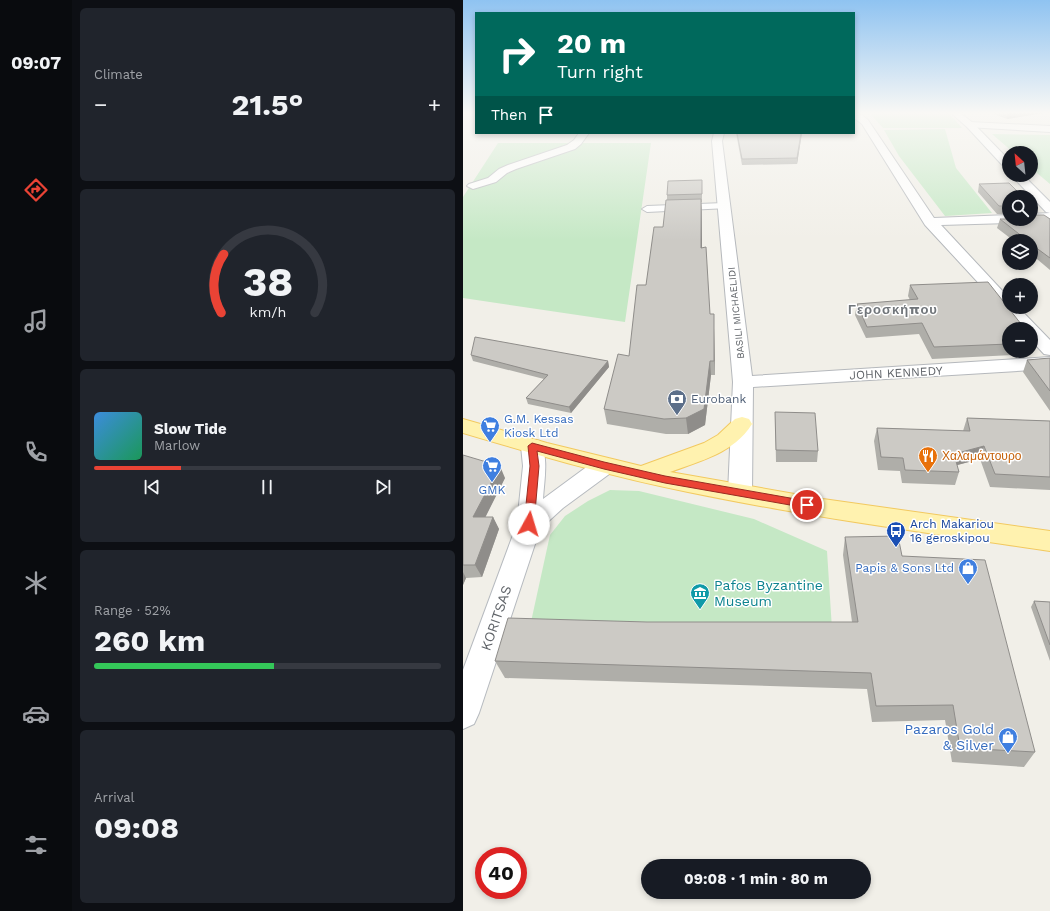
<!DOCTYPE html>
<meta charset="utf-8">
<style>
:root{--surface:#171b24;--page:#20242c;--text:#f1f3f6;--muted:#9ea1a6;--line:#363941;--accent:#ea4335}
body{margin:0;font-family:"Work Sans",sans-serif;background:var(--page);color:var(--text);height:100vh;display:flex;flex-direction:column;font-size:15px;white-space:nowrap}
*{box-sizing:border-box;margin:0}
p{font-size:13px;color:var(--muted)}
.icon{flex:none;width:22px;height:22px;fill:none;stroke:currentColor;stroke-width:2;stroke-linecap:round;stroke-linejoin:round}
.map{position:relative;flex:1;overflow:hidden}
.drawer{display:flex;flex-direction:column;gap:8px;padding:8px;background:#0d0f14;width:391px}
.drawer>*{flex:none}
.top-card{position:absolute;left:12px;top:12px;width:380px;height:122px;border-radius:0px;box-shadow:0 2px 6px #0003;background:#00695c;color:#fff;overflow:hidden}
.needle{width:26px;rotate:333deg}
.fabs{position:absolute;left:539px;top:146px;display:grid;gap:8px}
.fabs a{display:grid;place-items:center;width:36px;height:36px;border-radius:50%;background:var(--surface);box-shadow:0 2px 6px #0003;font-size:20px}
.speed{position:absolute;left:12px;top:847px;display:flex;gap:8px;font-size:20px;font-weight:700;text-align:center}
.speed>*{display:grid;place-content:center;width:52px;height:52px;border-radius:50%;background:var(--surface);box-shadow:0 2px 6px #0003;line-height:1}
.speed .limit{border:6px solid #d22;background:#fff;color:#111}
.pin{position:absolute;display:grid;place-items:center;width:34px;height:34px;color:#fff;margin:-17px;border:2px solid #fff;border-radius:50%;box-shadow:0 1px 4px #0007}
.me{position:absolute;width:44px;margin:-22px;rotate:6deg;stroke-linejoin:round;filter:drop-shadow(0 0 3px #0008)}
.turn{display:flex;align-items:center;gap:14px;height:84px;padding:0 16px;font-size:18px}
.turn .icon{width:52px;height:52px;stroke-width:2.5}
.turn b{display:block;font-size:28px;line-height:34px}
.then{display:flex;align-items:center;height:38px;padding:0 16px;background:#0003;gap:8px;font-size:15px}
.big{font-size:30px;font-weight:700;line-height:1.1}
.drawer .card{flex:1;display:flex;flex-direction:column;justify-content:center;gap:6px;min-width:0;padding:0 14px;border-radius:6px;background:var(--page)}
.drawer .dial{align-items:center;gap:0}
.dial svg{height:104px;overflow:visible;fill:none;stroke:var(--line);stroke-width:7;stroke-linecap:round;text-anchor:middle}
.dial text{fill:var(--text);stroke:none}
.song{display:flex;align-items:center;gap:12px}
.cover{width:48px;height:48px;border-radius:6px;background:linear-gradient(135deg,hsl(210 70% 55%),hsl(150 70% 35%))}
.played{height:4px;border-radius:2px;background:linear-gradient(90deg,var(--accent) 25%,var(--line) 25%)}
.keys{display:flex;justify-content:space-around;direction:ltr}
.heat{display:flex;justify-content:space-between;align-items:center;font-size:22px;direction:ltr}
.charge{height:6px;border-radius:3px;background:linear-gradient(90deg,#34c759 52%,var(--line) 0)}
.trip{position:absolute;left:178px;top:859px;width:230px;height:40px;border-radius:20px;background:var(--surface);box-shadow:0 2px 6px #0003;font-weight:700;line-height:40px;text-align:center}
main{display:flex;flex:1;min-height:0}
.tab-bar{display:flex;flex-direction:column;width:72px;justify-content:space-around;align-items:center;background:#090b0e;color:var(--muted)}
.tab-bar .icon{width:28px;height:28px}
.tab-bar .selected{color:var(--accent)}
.tab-bar b{font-size:18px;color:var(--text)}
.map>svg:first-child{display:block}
.green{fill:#c5e8c5}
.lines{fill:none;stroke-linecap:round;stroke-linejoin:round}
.lane-casing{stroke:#b5b8bc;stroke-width:2}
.street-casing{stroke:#b5b8bc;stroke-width:2}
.secondary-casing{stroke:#b6babf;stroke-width:2}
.primary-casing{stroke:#f2c960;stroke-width:2}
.lane{fill:#fff;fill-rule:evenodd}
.street{fill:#fff;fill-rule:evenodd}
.secondary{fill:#fff;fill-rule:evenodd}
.primary{fill:#fff2af;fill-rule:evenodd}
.wall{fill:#afaea9}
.shaded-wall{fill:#8f8d8a}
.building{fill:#cccac5;stroke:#8f8d8a}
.route{fill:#ea4335;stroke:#982c22}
.labels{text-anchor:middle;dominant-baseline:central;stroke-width:3;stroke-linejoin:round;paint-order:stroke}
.far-street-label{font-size:10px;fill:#5f6368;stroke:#fff}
.street-label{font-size:12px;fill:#5f6368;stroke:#fff}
.service-label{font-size:12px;fill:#4e5e75;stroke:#fff;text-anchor:start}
.shop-label{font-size:12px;fill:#366cbe;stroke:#fff;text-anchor:start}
.food-label{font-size:12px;fill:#c56008;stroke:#fff;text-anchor:start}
.transit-label{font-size:12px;fill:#164399;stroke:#fff;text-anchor:start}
.far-district-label{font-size:13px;font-weight:bold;letter-spacing:1px;fill:#70757a;stroke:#fff}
.near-culture-label{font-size:14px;fill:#0d838f;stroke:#fff;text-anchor:start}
.near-street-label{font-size:14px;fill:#5f6368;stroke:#fff}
.near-shop-label{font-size:14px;fill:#366cbe;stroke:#fff;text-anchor:end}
</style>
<main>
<nav class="tab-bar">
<b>09:07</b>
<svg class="icon selected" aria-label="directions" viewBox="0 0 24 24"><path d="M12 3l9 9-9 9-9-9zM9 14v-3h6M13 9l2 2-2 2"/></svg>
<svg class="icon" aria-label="music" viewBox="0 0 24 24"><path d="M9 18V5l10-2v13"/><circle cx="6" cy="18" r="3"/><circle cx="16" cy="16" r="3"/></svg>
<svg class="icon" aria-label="phone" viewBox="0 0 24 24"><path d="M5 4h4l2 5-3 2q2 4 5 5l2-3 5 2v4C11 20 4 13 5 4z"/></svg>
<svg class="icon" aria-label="climate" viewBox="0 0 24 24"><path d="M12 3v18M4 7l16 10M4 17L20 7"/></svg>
<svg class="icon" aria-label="car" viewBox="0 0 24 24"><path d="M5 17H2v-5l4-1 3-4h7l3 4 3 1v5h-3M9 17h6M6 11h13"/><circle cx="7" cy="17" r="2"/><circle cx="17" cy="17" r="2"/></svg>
<svg class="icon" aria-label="filters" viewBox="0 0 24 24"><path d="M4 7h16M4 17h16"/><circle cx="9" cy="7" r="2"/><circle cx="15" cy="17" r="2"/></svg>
</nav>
<section class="drawer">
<div class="card"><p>Climate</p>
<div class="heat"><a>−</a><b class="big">21.5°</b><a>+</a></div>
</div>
<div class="card dial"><svg viewBox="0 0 100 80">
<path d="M14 69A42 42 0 1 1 86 69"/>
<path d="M14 69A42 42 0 0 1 16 24" stroke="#ea4335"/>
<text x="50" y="56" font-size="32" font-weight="700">38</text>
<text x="50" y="72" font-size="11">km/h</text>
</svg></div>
<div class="card">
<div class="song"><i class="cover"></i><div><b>Slow Tide</b><p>Marlow</p></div></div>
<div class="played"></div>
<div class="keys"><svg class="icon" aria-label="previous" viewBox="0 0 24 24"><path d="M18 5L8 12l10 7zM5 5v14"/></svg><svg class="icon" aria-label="pause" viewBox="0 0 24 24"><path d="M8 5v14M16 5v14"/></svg><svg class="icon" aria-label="next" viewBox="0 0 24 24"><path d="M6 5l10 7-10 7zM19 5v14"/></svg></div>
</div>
<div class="card"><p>Range · 52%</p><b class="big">260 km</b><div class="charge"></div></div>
<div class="card"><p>Arrival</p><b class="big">09:08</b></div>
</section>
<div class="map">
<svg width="587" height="911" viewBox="0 0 587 911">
<rect width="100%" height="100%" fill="#f1efe8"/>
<path class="green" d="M417 112H481L486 113 499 128H420L408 115Z
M482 129 493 168 529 213 482 216 436 156 421 130Z
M529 134 587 135V184L568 168V153H551Z
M35 143H188L162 322 0 298V197Z
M147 490 176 491 291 519 364 551 369 629 66 631 87 535 102 516 125 501Z"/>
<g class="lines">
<defs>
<path id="lane" d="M261 203 266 206 265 208 184 212 179 209 184 206Z"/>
<path id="street" d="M391 112 399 115 405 120 471 218 546 215V219H552L546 223 478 225 546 298V307H555L587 340V355L581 354 568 340V329H558L462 225 399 124 391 118Z
M507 122 587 126V132L504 127V123Z
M116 133H126L118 144 112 149 53 169 44 173 33 182 10 189 4 186 6 184 25 178 36 169 45 165 104 145 111 140Z
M251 133H261L259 141 289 376 587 357V369L290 387 289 493 285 499 277 502 269 499 265 493 270 382 249 141Z
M587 213V221L568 222 562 219H568V214Z"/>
<path id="secondary" d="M487 112H496L510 123 546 160V169L542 168 504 127Z
M548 175H560L587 202V213L583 212Z
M69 439 77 441C86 457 81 481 80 499L133 460 141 458 149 460 152 466 149 472 100 508 77 529 16 713 11 724 0 729V670L54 524 60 466 58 446 61 441Z"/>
<path id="primary" d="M279 417 286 419 289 424C271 453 237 461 207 472L360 499 587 531V551C466 533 345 517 225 492 149 477 74 455 0 433V419L84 443 178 466 241 443 255 435 272 419Z"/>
</defs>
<use href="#lane" class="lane-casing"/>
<use href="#street" class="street-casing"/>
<use href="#secondary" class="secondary-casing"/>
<use href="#primary" class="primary-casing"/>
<use href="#lane" class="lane"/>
<use href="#street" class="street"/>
<use href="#secondary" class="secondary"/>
<use href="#primary" class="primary"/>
</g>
<path class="wall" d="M525 112H587L544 119Z
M273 133H339L334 164 279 165Z
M516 184 546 197V214H534L515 192Z
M239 188V202H238L239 248 247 314 251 328 252 375H248L242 425 225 434H203L144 424 141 409 166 356 183 285 200 227 204 200V195Z
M571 215 587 219V270L568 254V241H551L534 228 537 219H545L546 216V219Z
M447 285 546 329V351H568V336L573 343 569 354 469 359 456 334 403 338 392 315 394 304 447 300 445 296Z
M8 355 145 361 146 367 108 413 65 404 63 398 81 379 10 361Z
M587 358V411L560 372 564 360Z
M312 412 355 451 354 462H313Z
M504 418 587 421V490L527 487 517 459 494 465 496 472 492 485 439 483 437 471 415 470 411 441 414 428 500 431Z
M0 455 42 478 22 517H30L36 529 19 577 3 578 0 585Z
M382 537 439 556 572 752 561 767 489 762 482 720 409 722 404 689 42 678 32 661 184 622H389L380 555Z
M571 601 587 602V661L568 607Z"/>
<path class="shaded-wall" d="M545 112H587L544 119Z
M338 133H339L334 164V158Z
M238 199 239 211V261L238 248Z
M251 314V328L252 375 251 361Z
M145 361 146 367 108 413 106 407Z
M247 361 248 375 242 425 225 434 223 418Z
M521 446 517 459 487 467 491 454Z
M37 466 42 478 16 530 10 517Z
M30 517 36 529 19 577 12 565Z
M0 572 3 578 0 585Z"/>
<path class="building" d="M274 133H338L334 158 279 159Z
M239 180V194L204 195 205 181Z
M546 183 560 197H546V206H536L516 184Z
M238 199V248L243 247 247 314H251V361H247L241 409 223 418 201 419 141 409 155 354 166 356 174 285H183L191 227H200L203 200Z
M568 214 571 215H581L587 219V258L568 244V241H565L537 219H568Z
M525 282 562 329H546V344L471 347 459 323 404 327 394 304 455 299 447 285Z
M568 336 573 343H568Z
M12 337 145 361 106 407 63 398 85 375 8 355Z
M587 358V391L564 360Z
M312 412 352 413 355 451 313 450Z
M504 418 587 421V477L532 474 521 446 491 454 496 472 442 470 440 458 418 457 414 428 507 431Z
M0 455 37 466 10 517H30L12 565H0Z
M435 536 439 556 522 560 572 752 497 748 490 705 413 706 408 673 32 661 45 618 184 622H395L382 537Z
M571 601 587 602V645Z"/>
<linearGradient id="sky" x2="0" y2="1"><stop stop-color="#8fc3f1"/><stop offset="0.47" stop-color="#f9f8f5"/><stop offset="1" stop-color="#f9f8f5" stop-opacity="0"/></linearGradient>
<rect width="587" height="240" fill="url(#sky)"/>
<path class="route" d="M69 443 141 462 202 476 344 501 349 505 344 508 202 483 141 469 74 451 76 466 71 524 66 528 61 524 67 466 65 446Z"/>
<defs>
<symbol id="bank-pin" viewBox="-11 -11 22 30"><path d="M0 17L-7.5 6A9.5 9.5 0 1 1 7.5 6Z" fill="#5c6f8a" stroke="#fff"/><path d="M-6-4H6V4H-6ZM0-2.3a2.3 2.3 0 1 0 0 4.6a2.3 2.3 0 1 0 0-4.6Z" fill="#fff"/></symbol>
<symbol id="supermarket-pin" viewBox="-11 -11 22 30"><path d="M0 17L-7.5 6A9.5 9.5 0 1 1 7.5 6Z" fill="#3f7fe0" stroke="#fff"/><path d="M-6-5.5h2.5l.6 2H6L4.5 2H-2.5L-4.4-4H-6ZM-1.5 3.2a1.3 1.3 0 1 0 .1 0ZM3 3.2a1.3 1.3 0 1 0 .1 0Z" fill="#fff"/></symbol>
<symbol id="restaurant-pin" viewBox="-11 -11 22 30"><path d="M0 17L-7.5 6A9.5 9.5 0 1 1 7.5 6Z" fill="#e8710a" stroke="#fff"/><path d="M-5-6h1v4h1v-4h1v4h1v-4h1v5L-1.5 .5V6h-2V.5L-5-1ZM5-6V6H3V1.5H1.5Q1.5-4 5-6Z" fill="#fff"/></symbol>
<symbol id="bus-pin" viewBox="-11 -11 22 30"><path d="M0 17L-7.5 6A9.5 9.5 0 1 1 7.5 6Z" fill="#1a4fb4" stroke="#fff"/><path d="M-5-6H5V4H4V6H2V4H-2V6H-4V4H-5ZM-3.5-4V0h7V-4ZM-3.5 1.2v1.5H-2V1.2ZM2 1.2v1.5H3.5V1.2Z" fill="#fff"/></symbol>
<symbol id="shop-pin" viewBox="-11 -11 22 30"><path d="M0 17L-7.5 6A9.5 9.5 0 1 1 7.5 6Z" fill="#3f7fe0" stroke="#fff"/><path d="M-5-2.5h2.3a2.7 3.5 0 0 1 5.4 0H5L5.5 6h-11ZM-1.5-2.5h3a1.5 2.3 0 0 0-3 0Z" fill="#fff"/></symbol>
<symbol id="museum-pin" viewBox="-11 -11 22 30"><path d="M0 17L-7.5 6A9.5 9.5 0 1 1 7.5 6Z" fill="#0f9aa8" stroke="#fff"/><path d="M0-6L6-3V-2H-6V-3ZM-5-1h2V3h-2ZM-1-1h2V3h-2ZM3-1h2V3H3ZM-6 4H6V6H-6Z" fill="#fff"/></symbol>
</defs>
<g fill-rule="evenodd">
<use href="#bank-pin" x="203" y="388" width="22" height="30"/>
<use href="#supermarket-pin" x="16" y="415" width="22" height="30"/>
<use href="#restaurant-pin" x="454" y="445" width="22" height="30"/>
<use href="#supermarket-pin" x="18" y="455" width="22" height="30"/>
<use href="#bus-pin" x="422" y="520" width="22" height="30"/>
<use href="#shop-pin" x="494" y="557" width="22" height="30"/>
<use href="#museum-pin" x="226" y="582" width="22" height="30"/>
<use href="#shop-pin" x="534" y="726" width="22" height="30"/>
</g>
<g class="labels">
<g class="far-street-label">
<text transform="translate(273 313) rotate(-96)">BASILI MICHAELIDI</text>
</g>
<g class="street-label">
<text transform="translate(433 373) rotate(-3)">JOHN KENNEDY</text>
</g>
<g class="service-label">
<text x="228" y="399">Eurobank</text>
</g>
<g class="shop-label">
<text x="41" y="419">G.M. Kessas<tspan x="41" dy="14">Kiosk Ltd</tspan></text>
<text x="29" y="490" text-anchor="middle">GMK</text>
<text x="491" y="568" text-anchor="end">Papis &amp; Sons Ltd</text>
</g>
<g class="food-label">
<text x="479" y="456">Χαλαμάντουρο</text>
</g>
<g class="transit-label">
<text x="447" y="524">Arch Makariou<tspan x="447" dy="14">16 geroskipou</tspan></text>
</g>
<g class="far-district-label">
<text x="430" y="309">Γεροσκήπου</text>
</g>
<g class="near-culture-label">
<text x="251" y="585">Pafos Byzantine<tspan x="251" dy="16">Museum</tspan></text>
</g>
<g class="near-street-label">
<text transform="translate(33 618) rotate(-71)">KORITSAS</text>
</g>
<g class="near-shop-label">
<text x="531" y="729">Pazaros Gold<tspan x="531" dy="16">&amp; Silver</tspan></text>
</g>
</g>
</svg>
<div class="fabs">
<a><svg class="needle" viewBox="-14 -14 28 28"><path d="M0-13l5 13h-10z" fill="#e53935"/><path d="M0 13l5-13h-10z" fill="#9ea1a6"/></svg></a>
<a><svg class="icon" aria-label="search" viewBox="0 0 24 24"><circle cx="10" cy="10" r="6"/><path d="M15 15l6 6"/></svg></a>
<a><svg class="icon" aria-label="layers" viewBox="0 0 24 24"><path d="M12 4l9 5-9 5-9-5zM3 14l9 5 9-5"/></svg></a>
<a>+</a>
<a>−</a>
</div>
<div class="speed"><div class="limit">40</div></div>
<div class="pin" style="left:344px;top:505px;background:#d93025"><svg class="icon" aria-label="arrive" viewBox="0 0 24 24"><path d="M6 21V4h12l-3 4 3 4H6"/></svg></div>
<svg class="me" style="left:66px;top:524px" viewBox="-20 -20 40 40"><circle r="19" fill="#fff"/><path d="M0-13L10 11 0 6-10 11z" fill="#ea4335"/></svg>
<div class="trip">09:08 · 1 min · 80 m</div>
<div class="top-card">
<div class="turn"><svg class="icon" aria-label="right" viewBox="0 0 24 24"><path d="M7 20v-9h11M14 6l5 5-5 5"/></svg><div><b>20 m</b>Turn right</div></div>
<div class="then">Then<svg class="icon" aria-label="arrive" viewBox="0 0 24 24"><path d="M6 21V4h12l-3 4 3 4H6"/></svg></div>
</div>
</div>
</main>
